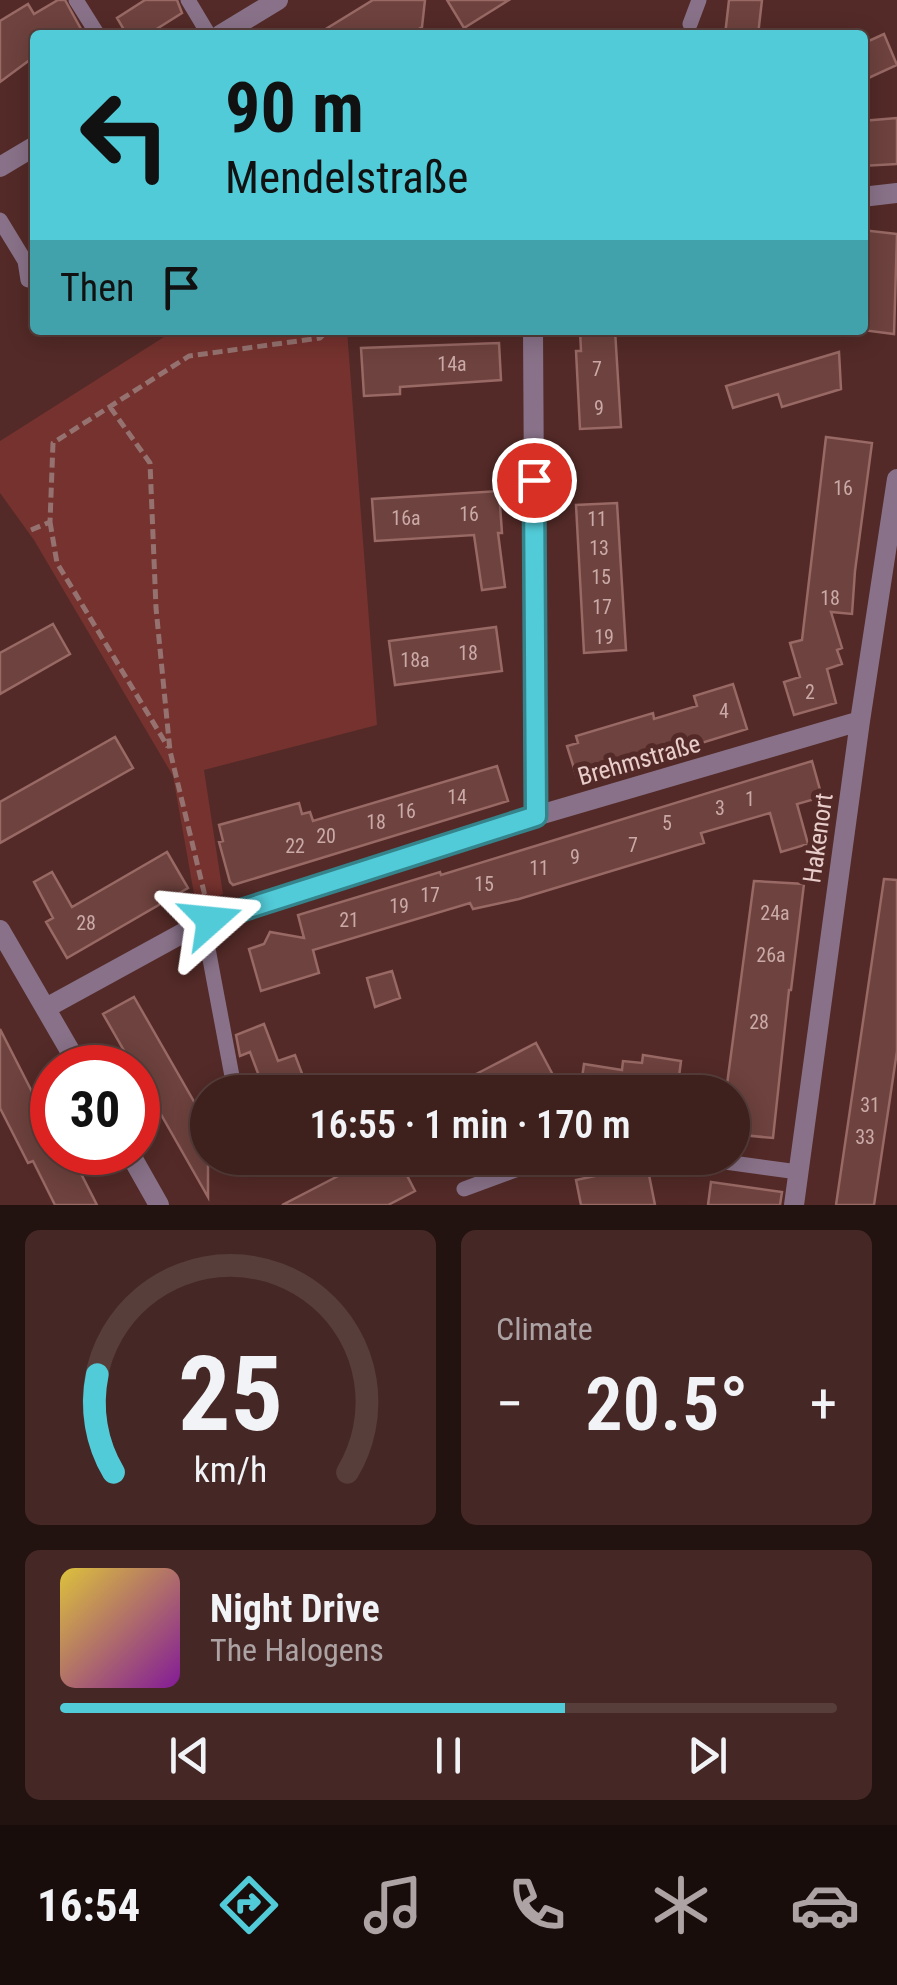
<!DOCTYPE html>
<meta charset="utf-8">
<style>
:root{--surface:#3e201d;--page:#452826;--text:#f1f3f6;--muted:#ada3a4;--line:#573e3b;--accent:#52cbd8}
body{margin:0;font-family:"Roboto Condensed",sans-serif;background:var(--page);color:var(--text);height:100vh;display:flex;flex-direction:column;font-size:38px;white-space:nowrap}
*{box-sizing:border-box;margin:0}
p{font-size:32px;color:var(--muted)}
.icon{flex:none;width:55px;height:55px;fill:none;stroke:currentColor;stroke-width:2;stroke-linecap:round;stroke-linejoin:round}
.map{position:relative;height:1205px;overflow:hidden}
.details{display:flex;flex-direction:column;gap:25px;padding:25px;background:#221210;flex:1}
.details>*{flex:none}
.top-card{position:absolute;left:30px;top:30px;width:838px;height:305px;border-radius:10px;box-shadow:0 5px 25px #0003,0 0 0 2px var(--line);background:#52cbd8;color:#111;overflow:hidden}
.speed{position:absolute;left:30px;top:1045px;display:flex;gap:20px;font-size:50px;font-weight:700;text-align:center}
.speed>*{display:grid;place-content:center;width:130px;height:130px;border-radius:50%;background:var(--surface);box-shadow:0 5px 25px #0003,0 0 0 2px var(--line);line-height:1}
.speed .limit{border:15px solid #d22;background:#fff;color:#111}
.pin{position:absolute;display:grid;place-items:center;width:85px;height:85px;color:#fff;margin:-42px;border:5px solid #fff;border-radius:50%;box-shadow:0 2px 10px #0007}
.me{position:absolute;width:110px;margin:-55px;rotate:72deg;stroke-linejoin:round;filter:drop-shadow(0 0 8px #0008)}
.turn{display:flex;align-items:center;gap:35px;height:210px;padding:0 30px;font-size:45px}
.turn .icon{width:130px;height:130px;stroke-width:2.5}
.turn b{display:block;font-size:70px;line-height:85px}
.then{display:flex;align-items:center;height:95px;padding:0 30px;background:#0003;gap:20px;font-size:38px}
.big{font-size:75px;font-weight:600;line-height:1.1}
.details .card{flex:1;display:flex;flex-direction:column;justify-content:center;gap:15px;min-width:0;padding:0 35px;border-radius:15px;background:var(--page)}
.details .dial{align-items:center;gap:0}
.dial svg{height:260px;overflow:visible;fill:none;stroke:var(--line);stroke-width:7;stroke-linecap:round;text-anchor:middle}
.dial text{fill:var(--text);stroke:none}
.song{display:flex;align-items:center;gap:30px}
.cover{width:120px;height:120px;border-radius:15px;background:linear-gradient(135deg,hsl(50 70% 55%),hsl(290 70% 35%))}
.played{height:10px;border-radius:5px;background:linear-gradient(90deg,var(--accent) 65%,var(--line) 65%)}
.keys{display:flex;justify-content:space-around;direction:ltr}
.heat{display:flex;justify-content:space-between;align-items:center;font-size:55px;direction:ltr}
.details .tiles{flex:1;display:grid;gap:25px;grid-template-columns:1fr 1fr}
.card:last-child{grid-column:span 2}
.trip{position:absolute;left:190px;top:1075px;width:560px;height:100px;border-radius:50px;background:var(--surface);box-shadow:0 5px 25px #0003,0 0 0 2px var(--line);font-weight:600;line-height:100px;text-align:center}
.menu{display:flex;height:160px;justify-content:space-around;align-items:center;background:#190d0c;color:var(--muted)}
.menu .icon{width:70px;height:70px}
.menu .selected{color:var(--accent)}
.menu b{font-size:45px;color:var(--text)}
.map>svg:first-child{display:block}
.green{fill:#75322e}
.building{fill:#6e423e;stroke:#986965;stroke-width:2.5}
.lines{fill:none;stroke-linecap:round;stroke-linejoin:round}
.path{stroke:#95726f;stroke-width:5;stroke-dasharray:10 5;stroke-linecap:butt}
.lane{stroke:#897289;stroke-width:15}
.street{stroke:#897289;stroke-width:20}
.route-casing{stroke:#35848c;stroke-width:25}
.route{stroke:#52cbd8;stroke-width:18}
.labels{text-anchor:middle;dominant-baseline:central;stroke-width:10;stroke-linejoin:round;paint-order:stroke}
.number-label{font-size:20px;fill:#caaaa7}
.street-label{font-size:25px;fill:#e8cdca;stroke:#532a27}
</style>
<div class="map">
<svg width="897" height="1205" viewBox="0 0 897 1205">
<rect width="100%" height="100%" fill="#532a27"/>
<path class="green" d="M175 330H347L377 725 204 770 223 894 196 905 173 776 34 540 0 493V441Z"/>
<path class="building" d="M58 0H65L81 29 71 35H35V56L0 82V21L28 4 34 14Z
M145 0H177L182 13 147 35H127L117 18Z
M373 0H425L422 27 409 35H316Z
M447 0H509L464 28Z
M729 0H762L758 35H725Z
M884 34 897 65 862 81V44Z
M897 118V164L862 166V121Z
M862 230 897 234 894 334 862 330Z
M580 330H615L621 427 580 429 576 351H581Z
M499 343 501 380 400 387V394L364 396 361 348Z
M839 352 841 389 782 407 778 394 733 408 726 386Z
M826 437 872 443 855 571 852 614 831 612 842 648 837 650 842 664 827 669 836 703 794 715 784 682 800 677 790 643 802 640Z
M499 491 502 533H498L505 587 482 590 474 535 375 541 372 499Z
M617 503 626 650 584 653 576 505Z
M53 624 70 654 0 694V653Z
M496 627 502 671 395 685 389 641Z
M733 684 747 729 578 781 567 746 578 743 576 736 653 713 654 719 697 706 694 696Z
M115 737 133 768 0 843V802Z
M812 761 822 797 797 804 808 844 781 852 770 813 701 833 704 843 519 899 473 909 470 903 313 950 319 973 261 991 249 949 264 944 270 932 304 938 298 915 440 872 441 875Z
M497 766 508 801 233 885 230 882 219 842 223 841 219 825 299 803 302 814 310 812 313 821Z
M167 852 188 888 67 958 46 922 53 918 34 882 52 872 72 907Z
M884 879 897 880V1051L889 1105 874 1205H836Z
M754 881 804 884 791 990H789L773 1138 732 1134V1092H726Z
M392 971 400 998 375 1007 367 978Z
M134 997 208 1126V1197L138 1074V1068H134L103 1014Z
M264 1024 278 1061 295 1055 309 1092H265L250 1052 240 1056 236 1035Z
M0 1029 52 1131V1152H70L97 1205H55L33 1161 28 1163 0 1108Z
M536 1043 562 1092H440L482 1071Z
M643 1055 681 1061 677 1092H580L584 1064 622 1070 623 1061 642 1063Z
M373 1158H398L415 1191 388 1205H282Z
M647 1165 655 1205H581L576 1180Z
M711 1182 782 1192 780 1205H708Z"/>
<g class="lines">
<path class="path" d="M110 407 150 463 156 608 170 751 205 896
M50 522 57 563 168 747
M31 530 50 522 53 443 189 356 320 338 328 330"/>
<path class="lane" d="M76 0 98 35
M188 0 209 35
M690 24 699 0
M0 220 25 261 28 280
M203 922 235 1092
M696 1158 798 1172
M464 1189 548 1158"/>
<path class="street" d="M220 35 278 0
M0 167 35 146
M862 197 897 193
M533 330 536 816
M0 930 80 1068
M46 1008 203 922 536 816 860 721
M129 1152 159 1205
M794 1205 860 721 897 479"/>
</g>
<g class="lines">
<defs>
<path id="route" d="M211 920 536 816 534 480"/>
</defs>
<use href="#route" class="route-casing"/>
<use href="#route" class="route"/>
</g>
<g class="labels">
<g class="number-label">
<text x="452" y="364">14a</text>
<text x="597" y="369">7</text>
<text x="599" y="408">9</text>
<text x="843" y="488">16</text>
<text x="469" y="514">16</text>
<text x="406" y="518">16a</text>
<text x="597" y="519">11</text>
<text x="599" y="548">13</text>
<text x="601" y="577">15</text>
<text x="830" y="598">18</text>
<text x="602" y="607">17</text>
<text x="604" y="637">19</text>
<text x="468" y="653">18</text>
<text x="415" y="660">18a</text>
<text x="810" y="692">2</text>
<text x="724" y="711">4</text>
<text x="457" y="797">14</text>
<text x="750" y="799">1</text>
<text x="720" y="808">3</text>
<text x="406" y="811">16</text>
<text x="376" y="822">18</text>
<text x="667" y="823">5</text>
<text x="326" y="836">20</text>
<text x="633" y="845">7</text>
<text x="295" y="846">22</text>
<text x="575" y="857">9</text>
<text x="539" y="868">11</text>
<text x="484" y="884">15</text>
<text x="430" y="895">17</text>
<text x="399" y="906">19</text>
<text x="775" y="913">24a</text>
<text x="349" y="920">21</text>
<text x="86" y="923">28</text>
<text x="771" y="955">26a</text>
<text x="759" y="1022">28</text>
<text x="870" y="1105">31</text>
<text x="865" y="1137">33</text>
</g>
<g class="street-label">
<text transform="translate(639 760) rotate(-16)">Brehmstraße</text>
<text transform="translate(818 838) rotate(-82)">Hakenort</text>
</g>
</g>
</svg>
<div class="speed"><div class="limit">30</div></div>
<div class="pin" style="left:534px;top:480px;background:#d93025"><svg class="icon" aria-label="arrive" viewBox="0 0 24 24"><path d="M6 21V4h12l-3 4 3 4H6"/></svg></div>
<svg class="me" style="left:211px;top:920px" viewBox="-20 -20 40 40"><path d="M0-17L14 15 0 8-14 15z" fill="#52cbd8" stroke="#fff" stroke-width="4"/></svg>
<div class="trip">16:55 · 1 min · 170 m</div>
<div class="top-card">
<div class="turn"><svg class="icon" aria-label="left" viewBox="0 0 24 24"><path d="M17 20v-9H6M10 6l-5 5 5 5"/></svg><div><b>90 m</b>Mendelstraße</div></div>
<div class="then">Then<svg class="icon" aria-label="arrive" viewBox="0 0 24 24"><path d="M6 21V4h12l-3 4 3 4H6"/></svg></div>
</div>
</div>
<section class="details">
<div class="tiles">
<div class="card dial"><svg viewBox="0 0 100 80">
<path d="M14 69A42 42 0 1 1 86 69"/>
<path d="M14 69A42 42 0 0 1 9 39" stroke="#52cbd8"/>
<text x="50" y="56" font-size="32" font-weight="700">25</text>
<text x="50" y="72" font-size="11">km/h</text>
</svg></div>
<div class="card"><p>Climate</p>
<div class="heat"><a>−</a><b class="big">20.5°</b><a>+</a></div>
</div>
<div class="card">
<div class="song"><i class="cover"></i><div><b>Night Drive</b><p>The Halogens</p></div></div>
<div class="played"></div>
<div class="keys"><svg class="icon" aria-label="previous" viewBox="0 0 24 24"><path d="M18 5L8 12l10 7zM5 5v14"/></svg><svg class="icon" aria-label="pause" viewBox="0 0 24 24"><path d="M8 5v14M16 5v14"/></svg><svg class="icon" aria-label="next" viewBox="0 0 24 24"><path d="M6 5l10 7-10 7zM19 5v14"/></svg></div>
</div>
</div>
</section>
<nav class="menu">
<b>16:54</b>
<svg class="icon selected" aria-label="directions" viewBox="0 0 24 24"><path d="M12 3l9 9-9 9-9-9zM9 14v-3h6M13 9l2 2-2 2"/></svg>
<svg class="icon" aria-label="music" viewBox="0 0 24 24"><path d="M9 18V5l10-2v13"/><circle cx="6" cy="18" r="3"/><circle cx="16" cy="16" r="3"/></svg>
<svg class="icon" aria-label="phone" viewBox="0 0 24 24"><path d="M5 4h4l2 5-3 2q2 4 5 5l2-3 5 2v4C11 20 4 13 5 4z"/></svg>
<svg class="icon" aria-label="climate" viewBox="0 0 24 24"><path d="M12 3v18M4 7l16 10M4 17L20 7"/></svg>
<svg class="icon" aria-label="car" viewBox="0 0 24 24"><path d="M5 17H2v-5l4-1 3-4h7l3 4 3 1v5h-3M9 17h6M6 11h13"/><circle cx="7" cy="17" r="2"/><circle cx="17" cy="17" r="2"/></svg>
</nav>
